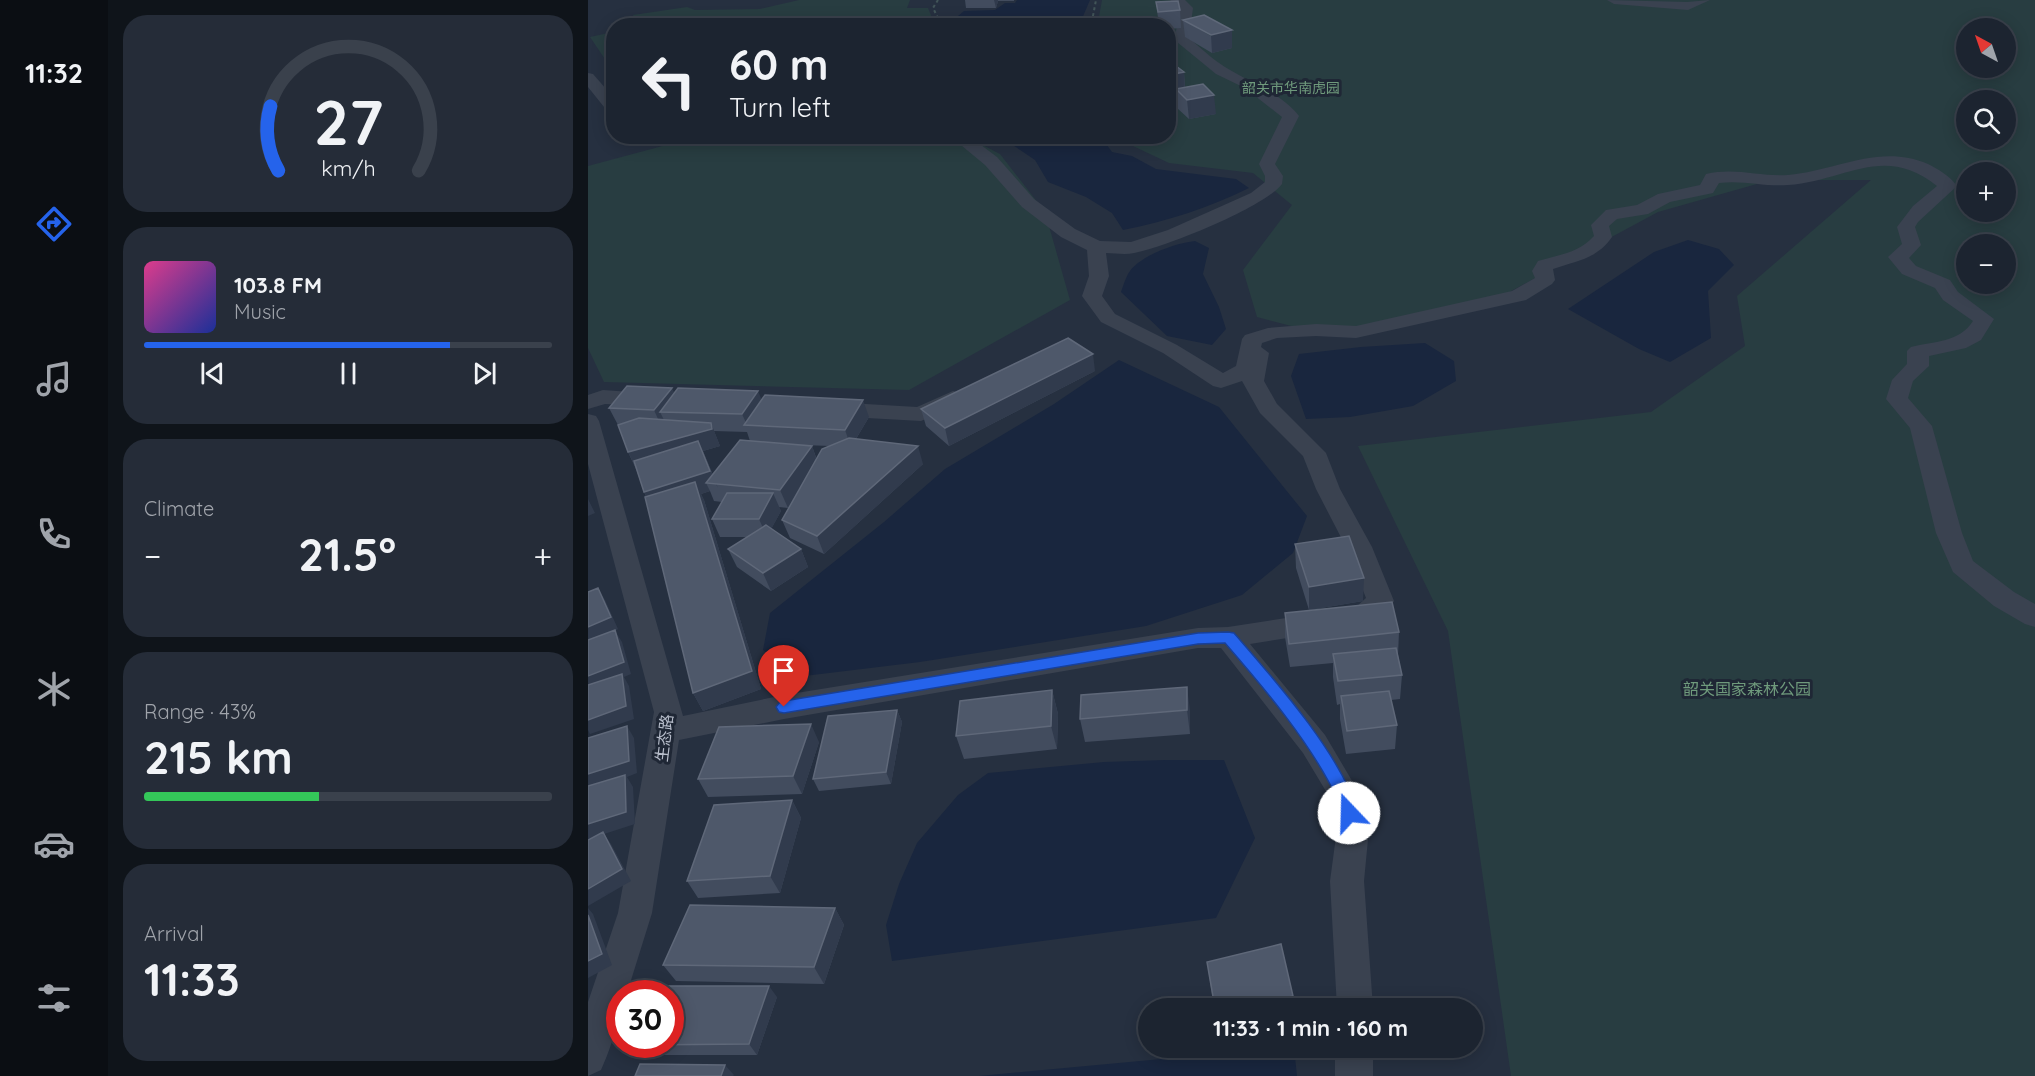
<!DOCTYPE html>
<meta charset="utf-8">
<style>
:root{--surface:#1c2430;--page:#252c38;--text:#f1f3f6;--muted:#a0a4ab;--line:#3a414c;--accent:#2563eb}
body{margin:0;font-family:Quicksand,"Noto Sans SC",sans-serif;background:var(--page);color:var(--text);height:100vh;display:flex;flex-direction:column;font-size:22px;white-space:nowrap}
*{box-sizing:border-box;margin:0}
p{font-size:20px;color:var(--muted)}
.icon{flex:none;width:33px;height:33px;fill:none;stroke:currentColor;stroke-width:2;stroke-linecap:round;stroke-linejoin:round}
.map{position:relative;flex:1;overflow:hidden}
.details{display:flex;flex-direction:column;gap:15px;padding:15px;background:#0f141a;width:480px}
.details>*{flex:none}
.hud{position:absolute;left:18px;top:18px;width:570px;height:126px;border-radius:24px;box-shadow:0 3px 15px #0003,0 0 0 2px var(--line);background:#1c2430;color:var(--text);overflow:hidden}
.needle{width:39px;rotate:320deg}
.buttons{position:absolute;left:1368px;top:18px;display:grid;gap:12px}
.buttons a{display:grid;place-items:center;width:60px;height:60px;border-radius:50%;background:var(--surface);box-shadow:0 3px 15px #0003,0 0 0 2px var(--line);font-size:30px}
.speed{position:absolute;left:18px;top:980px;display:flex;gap:12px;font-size:30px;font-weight:700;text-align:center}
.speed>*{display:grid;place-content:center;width:78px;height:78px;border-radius:50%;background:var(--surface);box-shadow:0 3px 15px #0003,0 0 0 2px var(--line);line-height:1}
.speed .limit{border:9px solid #d22;background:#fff;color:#111}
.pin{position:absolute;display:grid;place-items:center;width:51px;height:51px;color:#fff;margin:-62px -26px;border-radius:50% 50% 50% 0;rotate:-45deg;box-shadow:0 0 6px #0007}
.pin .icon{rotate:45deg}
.me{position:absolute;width:66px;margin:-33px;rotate:339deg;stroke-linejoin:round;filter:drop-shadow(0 0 4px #0008)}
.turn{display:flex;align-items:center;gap:21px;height:126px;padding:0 24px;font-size:27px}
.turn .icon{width:78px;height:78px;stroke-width:2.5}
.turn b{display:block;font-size:42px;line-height:51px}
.big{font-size:45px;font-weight:700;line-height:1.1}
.details .tile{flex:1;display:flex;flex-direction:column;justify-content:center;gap:9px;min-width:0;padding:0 21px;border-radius:24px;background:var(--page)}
.details .dial{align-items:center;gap:0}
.dial svg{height:156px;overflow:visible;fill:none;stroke:var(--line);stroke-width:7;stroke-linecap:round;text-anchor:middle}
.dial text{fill:var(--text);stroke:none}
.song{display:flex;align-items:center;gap:18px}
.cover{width:72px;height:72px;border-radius:9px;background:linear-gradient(135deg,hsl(330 70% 55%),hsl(230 70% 35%))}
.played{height:6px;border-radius:3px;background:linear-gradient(90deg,var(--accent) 75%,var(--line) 75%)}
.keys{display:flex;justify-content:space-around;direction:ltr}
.heat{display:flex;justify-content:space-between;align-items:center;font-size:33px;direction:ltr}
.charge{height:9px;border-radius:4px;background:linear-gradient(90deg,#34c759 43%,var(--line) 0)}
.trip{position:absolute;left:550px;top:998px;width:345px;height:60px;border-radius:30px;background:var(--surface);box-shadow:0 3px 15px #0003,0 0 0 2px var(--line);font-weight:700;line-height:60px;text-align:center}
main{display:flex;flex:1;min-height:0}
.menu{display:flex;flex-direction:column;width:108px;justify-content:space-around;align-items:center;background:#0b0e13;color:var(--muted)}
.menu .icon{width:42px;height:42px}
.menu .active{color:var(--accent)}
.menu b{font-size:27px;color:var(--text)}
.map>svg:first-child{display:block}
.green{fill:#283d41;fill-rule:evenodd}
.water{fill:#19263e}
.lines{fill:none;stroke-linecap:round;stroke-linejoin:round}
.path{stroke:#425559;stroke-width:2;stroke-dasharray:3 3;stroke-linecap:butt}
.minor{fill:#3a4250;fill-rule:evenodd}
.wall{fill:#424c5e;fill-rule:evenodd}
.shaded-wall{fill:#313b4d}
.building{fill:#4e586a;stroke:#5f6879;stroke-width:1.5}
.route{fill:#2563eb;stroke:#184099;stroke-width:1.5}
.labels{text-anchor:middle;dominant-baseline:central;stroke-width:6;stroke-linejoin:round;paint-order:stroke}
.far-park-label{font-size:14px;fill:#6f9a7c;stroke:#1f2735}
.park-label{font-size:16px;fill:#6f9a7c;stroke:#1f2735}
.street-label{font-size:16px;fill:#b7bdca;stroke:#1f2735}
</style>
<main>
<nav class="menu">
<b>11:32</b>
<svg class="icon active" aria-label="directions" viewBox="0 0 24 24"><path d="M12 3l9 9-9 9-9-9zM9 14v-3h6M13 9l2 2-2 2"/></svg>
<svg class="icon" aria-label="music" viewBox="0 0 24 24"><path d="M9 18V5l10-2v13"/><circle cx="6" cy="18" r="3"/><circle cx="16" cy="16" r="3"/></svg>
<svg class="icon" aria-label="phone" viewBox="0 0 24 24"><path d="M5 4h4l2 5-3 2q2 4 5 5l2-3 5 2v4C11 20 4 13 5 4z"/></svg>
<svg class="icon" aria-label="climate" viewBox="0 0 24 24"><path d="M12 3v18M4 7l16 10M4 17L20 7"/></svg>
<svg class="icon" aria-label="car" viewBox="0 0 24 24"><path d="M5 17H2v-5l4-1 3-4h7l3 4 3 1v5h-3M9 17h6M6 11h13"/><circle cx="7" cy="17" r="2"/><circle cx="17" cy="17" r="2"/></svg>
<svg class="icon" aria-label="filters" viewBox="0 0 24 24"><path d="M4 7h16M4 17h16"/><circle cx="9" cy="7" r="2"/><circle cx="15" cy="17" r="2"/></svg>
</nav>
<section class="details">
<div class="tile dial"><svg viewBox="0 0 100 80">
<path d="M14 69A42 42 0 1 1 86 69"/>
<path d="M14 69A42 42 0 0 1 10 36" stroke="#2563eb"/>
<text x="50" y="56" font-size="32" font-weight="700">27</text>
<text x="50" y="72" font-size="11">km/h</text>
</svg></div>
<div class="tile">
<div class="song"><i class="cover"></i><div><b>103.8 FM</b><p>Music</p></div></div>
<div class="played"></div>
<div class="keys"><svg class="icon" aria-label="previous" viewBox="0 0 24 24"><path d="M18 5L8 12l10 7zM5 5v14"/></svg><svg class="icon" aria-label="pause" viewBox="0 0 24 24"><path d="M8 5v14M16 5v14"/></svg><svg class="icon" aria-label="next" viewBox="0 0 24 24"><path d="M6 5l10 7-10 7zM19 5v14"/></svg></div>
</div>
<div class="tile"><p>Climate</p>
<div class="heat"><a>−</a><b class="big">21.5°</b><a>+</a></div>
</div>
<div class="tile"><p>Range · 43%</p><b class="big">215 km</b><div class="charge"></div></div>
<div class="tile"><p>Arrival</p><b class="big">11:33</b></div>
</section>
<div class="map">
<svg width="1447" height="1076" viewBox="0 0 1447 1076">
<rect width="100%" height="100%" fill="#263040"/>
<path class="green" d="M211 0H322L319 8H340L347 25 48 26 45 15 99 7 107 10 172 9Z
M514 0H1447V1076H923L860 631 770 446 1063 412 1157 346 1149 296 1283 180H1183L1070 212 914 296 742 336 669 317 655 270 704 205 665 173 581 163 545 146 535 137 580 136V26H501L510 22ZM1378 28H1418V68H1378ZM1378 100H1418V140H1378ZM1378 172H1418V212H1378ZM1378 244H1418V284H1378Z
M25 32H26L25 71 2 37Z
M108 137H379L412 154 457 212 482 300 321 390 16 382 0 348V166Z"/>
<path class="water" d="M429 0H502L493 21 475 25H359L376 11 407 10 417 3H427Z
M413 137H513L524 152 544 156 568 169 648 179 661 188C620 208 580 221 535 230L524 213 498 197 460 182 447 160Z
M1100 240 1131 249 1146 265 1120 291 1123 338 1082 362 1051 349 980 309 1066 252Z
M607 241 621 248 615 274 631 307 638 329 624 345 579 336 533 292C535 286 537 280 540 274 550 256 588 243 607 241Z
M837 343 866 361 868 381 825 406 762 417 718 419 703 376 711 354 773 347Z
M531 360 631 407 719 516 705 553 654 595 558 626 332 662 208 677 175 650 182 613 296 522 357 469 466 404Z
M577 760H636L667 838 628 918 304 961 298 925 311 884 329 843 370 795 400 773 516 762Z
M702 1047H706L709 1076H391Z"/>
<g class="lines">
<path class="path" d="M350 0 345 8 350 18V26
M492 26 504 21 508 0"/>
<path class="minor" d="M582 0H597L605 8 601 38C613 48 624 59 637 67 661 82 693 93 711 116L687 164 695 176 694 184C677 207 576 248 546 253 537 255 527 253 518 253L521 276 514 296 527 314 589 345 635 373 648 366 654 339 657 335 680 328 728 324 768 326 924 291 947 278 944 271 950 261C970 255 991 253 1006 236L1003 225 1018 210 1049 205 1070 194 1112 185 1118 174C1148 167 1172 177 1200 175 1248 171 1291 143 1340 164 1350 169 1362 176 1369 186L1330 222 1327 227 1333 245 1321 258 1328 266 1362 280 1370 292 1406 319 1393 340 1378 348 1341 356V366L1325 381 1320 398 1344 426 1374 533 1385 561 1426 592 1447 604V627L1437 624 1406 606 1365 572 1348 533 1322 428 1298 399 1304 380 1319 364V351L1323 347C1346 341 1371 343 1385 321L1355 300 1347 288 1314 274 1300 257 1314 244 1309 227 1325 206 1349 186C1296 143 1257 181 1200 185 1177 187 1156 180 1131 183L1125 193 1082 202 1060 214 1029 219 1021 226 1024 237C1009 259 988 261 965 269L967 280 964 284 938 300 768 338 728 336 689 338 674 343 673 347 681 353 676 381 689 404 738 453 752 489 784 547 806 601C800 613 788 622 775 626L662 644 737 735 773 796 781 829 776 881 785 1008H749L742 881 749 829 742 798 715 753 633 648H610L196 719 91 740 64 913 39 993H32C32 1021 24 1045 13 1070L0 1076V1002L30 913 66 712 0 464V414L8 416 11 421 95 716 196 695 610 628 640 627 768 607 778 598 758 547 728 489 715 456 672 413 654 381 633 388 625 386 575 353 513 322 494 296 501 276 499 250 473 237 434 207 397 165 362 136H381L409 157 446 199 487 229 512 241 543 242 580 230 663 193 677 182V176L671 164 694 117 657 88 628 74 589 42 587 39 591 9Z
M1019 0 1099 2 1122 0 1100 10 1026 4Z
M0 73 5 74 26 98V114L20 112 0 87Z
M15 390 71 394 74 399 71 404 63 406 17 404 0 409V395Z
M365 391 373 393 376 398 373 403 333 421 243 416 235 414 232 409 235 404 243 402 329 407Z
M747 1047H785V1076H747Z"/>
</g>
<path class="wall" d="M377 0H426V1H410L408 8H378Z
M568 2 592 10 593 28 580 29V26H571Z
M595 20 644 48 624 53 597 37Z
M596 72 597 87 628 114 601 119 589 108 588 93 580 94Z
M507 371 361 446 338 426 333 409Z
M86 393 174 400 281 417 268 439 335 464 236 554 202 538 194 520 210 492 200 508 191 507 193 511 183 529 213 549 220 567 183 591 149 567 140 549 159 537H132L124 519 134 502 126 501 122 491 113 494 116 500 173 689 115 711 105 693 58 497 48 469 40 452 30 425 21 408ZM126 431 159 432 162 441 125 475 115 451 132 446ZM215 445 242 446 229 460 224 446Z
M707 544 775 601 721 610 708 568Z
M697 613 811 632 810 655 814 675 812 699 803 700 809 725 807 749 758 754 752 719V704L749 705 745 677V663L702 667 697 637Z
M464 690 470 714 469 749 376 759 368 736Z
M309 710 314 722 303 784 231 791 225 779Z
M602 710V734L497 742 492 719Z
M231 742 214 794 120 797 110 779Z
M204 800 213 818 192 893 110 898 99 881Z
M247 908 256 925 236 984 88 981 75 965Z
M619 962 705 996V1008H626Z
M189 997 169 1055H60L51 1045Z"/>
<path class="shaded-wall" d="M406 0H410V1L408 8Z
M644 30V48L624 53 623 35Z
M596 72 597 91 588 89V93L580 94V75Z
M626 95 628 114 601 119 599 100Z
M505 354 507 371 361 446 357 428Z
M84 388 92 405 72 412 78 424 74 428 66 410Z
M170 391 177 408 159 425 154 414Z
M275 400 281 417 263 447 257 430Z
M123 423 132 446 115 451 130 488 128 484 118 483 122 491 113 494 116 500 173 689 115 711 105 693 65 510 56 492 49 470 40 452Z
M224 446 230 464 200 508 192 490Z
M330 446 335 464 236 554 229 536Z
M185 493 193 511 179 537 171 519Z
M0 499 7 513 0 516Z
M213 549 220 567 183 591 175 573Z
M776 578 775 601 721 610V587Z
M10 588 17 600 30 629 27 631 34 642 43 674 36 677 41 686 46 719 2 734 0 730V627Z
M599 687 602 710V734L599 710Z
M464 690 470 714 469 749 463 726Z
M309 710 314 722 303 784 298 772Z
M223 724 231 742 214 794 205 776Z
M39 726 46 738 49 773 39 777 45 787 47 824 16 834 23 844 43 881 0 906V889L16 834 0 839V774Z
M204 800 213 818 192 893 182 876Z
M0 908 5 914 24 965 0 978Z
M247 908 256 925 236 984 226 967Z
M181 986 189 997 169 1055 161 1044Z
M705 996V1008H656Z
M137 1065 146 1075 145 1076H133Z"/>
<path class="building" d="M590 1 592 10 570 12 568 2Z
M616 15 644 30 623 35 595 20Z
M580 60 596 72 580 75Z
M615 84 626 95 599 100 588 89Z
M480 338 505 354 357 428 333 409Z
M39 386 84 388 66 410 21 408Z
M90 388 170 391 154 414 72 412Z
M177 395 275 400 257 430 156 425Z
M51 418 123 423 124 429 40 452 30 425Z
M261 438 330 446 229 536 194 520 234 449Z
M152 440 224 446 192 490 118 483Z
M110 441 122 471 56 492 46 461Z
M107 482 164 671 105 693 57 497Z
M139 493H185L171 519H124Z
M178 525 213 549 175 573 140 549Z
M761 536 776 578 721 587 707 544Z
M10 588 23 617 0 627V592Z
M804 602 811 632 701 644 697 613Z
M27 630 36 662 0 676V640Z
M808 648 814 675 750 681 745 654Z
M34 674 38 706 0 720V685Z
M599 687V710L492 719 493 695Z
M464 690 463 726 368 736 372 701Z
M801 691 809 725 759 731 753 696Z
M309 710 298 772 225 779 240 716Z
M223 724 205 776 110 779 131 727Z
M39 726 41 761 0 774V738Z
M37 775 38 812 0 824V786Z
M204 800 182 876 99 881 126 805Z
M15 832 34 869 0 889V840Z
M102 905 247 908 226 967 75 965Z
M0 915 14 954 0 961Z
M693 944 705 996 656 1008H627L619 962Z
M75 986H181L161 1044 51 1045 82 1044V993H73Z
M52 1064 137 1065 133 1076H47Z"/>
<path class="route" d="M640 632 646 633C685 678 754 755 770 813L767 818 761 820 755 818C752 811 751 803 748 796 722 742 676 688 637 643L610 644 196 713 191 712 188 707 191 703 196 701 610 633Z"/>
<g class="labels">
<g class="far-park-label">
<text x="703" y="88">韶关市华南虎园</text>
</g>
<g class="park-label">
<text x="1159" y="689">韶关国家森林公园</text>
</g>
<g class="street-label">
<text transform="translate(76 738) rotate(-83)">生态路</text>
</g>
</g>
</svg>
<div class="buttons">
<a><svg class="needle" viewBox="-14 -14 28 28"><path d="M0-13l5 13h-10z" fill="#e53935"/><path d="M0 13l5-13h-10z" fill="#a0a4ab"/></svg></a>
<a><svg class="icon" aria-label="search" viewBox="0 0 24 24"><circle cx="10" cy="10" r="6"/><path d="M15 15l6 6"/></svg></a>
<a>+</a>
<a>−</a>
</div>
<div class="speed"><div class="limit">30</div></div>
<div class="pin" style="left:196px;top:707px;background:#d93025"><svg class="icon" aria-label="arrive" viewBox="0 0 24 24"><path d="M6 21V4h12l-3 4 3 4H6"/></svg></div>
<svg class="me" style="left:761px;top:813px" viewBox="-20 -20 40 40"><circle r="19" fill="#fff"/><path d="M0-13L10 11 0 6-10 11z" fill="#2563eb"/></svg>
<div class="trip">11:33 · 1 min · 160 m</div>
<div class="hud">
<div class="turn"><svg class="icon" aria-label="left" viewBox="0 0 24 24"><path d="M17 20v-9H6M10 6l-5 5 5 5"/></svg><div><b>60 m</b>Turn left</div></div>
</div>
</div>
</main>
